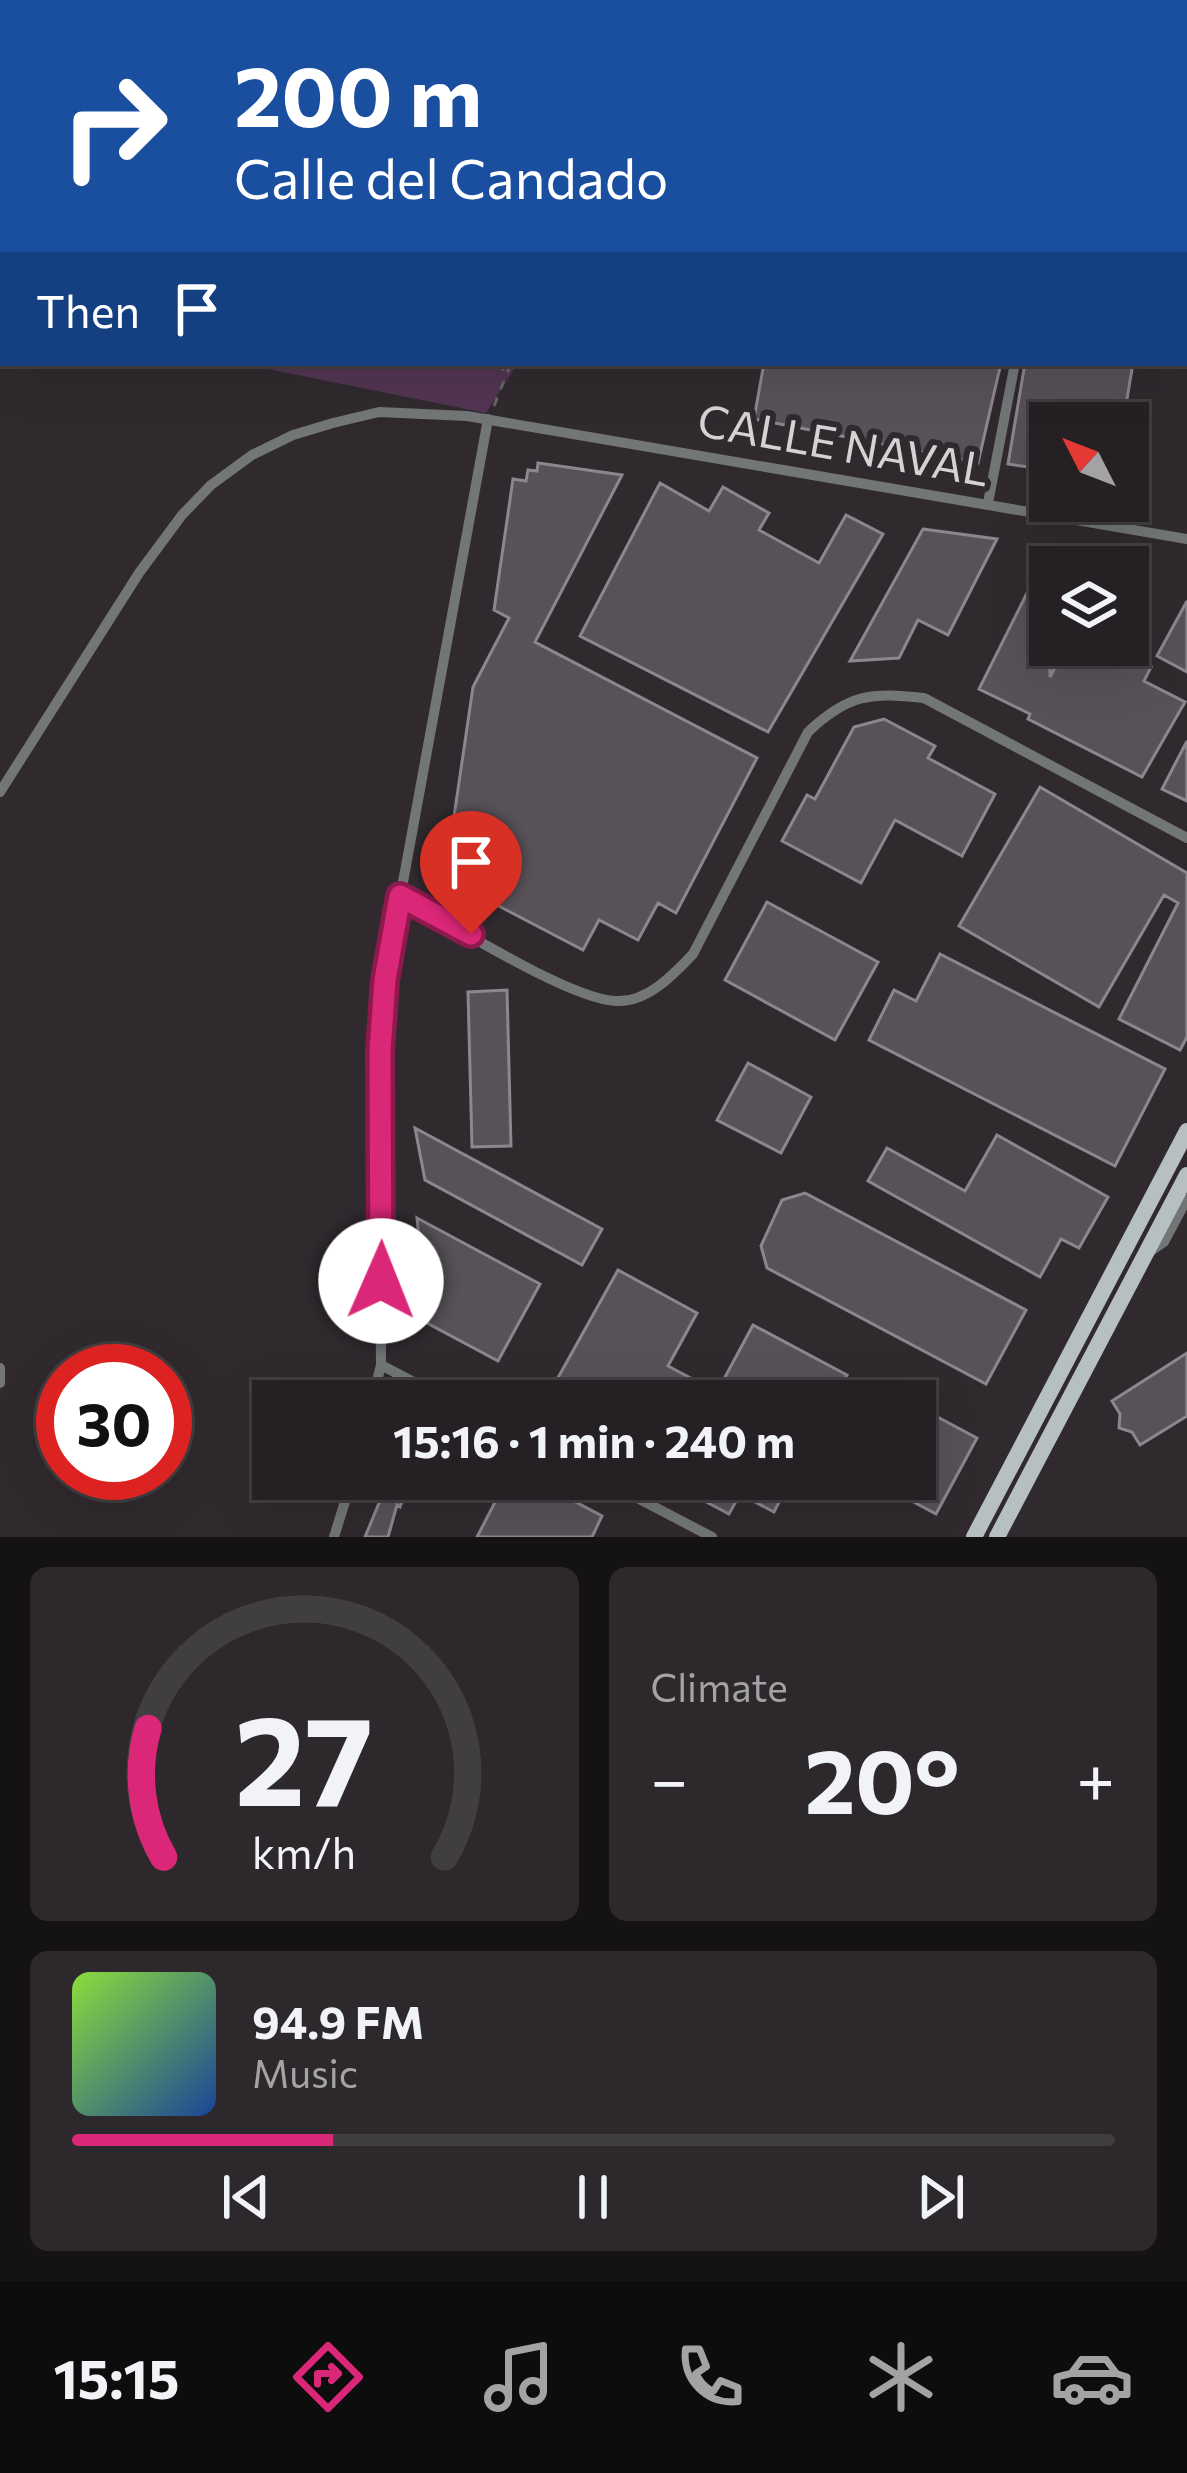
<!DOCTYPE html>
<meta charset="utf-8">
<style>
:root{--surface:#242023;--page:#2c282b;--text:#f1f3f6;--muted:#a3a3a6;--line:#413e41;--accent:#db2777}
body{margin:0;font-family:Commissioner,sans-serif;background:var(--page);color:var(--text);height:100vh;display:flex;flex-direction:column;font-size:45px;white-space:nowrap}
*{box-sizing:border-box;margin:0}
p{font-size:39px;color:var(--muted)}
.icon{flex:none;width:66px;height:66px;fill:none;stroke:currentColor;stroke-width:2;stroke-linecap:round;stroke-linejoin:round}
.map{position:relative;height:1537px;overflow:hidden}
.sheet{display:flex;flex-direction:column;gap:30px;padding:30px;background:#141213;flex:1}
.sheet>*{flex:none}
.hud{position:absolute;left:0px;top:0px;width:1188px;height:366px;box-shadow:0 12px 48px #0002,0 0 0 3px var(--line);background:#1a4fa0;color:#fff;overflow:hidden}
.needle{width:78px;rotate:312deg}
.fabs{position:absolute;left:1029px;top:402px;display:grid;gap:24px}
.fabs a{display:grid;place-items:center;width:120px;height:120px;border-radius:0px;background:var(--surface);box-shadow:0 12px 48px #0002,0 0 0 3px var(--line);font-size:60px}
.speed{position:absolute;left:36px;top:1344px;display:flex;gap:24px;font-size:60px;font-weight:700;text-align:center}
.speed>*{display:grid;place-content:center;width:156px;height:156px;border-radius:50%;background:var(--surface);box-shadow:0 12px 48px #0002,0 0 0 3px var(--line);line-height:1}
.speed .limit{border:18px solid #d22;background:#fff;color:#111}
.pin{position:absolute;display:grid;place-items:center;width:102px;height:102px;color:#fff;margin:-123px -51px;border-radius:50% 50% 50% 0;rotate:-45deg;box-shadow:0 0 12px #0007}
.pin .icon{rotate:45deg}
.me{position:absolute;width:132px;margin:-66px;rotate:1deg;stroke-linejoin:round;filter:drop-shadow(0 0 9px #0008)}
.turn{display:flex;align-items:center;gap:42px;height:252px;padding:0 36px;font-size:54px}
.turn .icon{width:156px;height:156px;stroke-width:2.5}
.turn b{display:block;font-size:84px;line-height:102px}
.then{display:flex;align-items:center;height:114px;padding:0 36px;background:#0003;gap:24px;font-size:45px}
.big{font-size:90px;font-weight:700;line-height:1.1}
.sheet .tile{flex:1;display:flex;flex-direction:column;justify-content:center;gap:18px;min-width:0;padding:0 42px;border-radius:18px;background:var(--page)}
.sheet .dial{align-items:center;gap:0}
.dial svg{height:312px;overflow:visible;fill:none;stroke:var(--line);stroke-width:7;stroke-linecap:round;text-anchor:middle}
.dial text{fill:var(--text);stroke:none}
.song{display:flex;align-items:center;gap:36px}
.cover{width:144px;height:144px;border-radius:18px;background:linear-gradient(135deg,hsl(90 70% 55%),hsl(220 70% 35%))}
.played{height:12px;border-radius:6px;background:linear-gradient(90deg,var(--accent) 25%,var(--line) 25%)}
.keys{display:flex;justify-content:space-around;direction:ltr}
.heat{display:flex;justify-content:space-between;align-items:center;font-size:66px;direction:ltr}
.sheet .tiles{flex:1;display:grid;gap:30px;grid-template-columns:1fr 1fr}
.tile:last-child{grid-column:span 2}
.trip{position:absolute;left:252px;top:1380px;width:684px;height:120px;border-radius:0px;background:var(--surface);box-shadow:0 12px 48px #0002,0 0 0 3px var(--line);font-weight:700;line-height:120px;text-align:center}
.menu{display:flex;height:192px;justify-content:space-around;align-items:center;background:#0e0d0e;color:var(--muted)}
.menu .icon{width:84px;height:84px}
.menu .current{color:var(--accent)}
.menu b{font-size:54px;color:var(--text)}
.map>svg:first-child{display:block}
.green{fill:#523552}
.building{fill:#585258;stroke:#8d868c;stroke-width:3}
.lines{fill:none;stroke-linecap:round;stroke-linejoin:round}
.path{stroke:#676266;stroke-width:3;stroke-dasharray:9 9;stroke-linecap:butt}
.minor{stroke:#727676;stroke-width:10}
.primary{stroke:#b7c0c0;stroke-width:16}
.route-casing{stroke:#8e194d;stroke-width:30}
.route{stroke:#db2777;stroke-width:21}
.labels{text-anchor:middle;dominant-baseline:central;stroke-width:12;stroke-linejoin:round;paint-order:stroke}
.street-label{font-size:45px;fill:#d5d2d5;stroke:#302a2f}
</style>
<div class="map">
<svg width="1187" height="1537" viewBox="0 0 1187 1537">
<rect width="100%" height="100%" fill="#302a2f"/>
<path class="green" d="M0 0H397L399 3H3V334Z
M238 363H518L486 413Z"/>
<path class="building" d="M764 363H1001L978 463 754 419Z
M1025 363H1133L1123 423H1050V470L1008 464Z
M538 463 622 475 535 642 757 758 676 913 658 903 638 940 599 920 583 950 445 878 473 687 509 618 494 610 513 479 526 481 528 470 537 471Z
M660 483 709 511 723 487 769 513 759 530 819 563 846 515 883 534 768 732 580 636Z
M923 529 997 539 948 635 918 620 899 658 850 661Z
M1051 545 1095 567H1050V677L1067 645H1107L1151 667 1144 681 1185 702 1142 777 1028 719 1030 714 979 689Z
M1187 601V672L1157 656Z
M884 719 935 746 928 758 995 794 962 856 895 820 861 883 782 841 807 795 815 799 854 727Z
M1187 741V801L1162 789Z
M1040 787 1187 873V1037L1180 1050 1119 1019 1178 903 1164 895 1099 1007 959 926Z
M767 902 878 962 835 1040 725 980Z
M940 954 1165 1069 1115 1166 869 1040 894 990 916 1001Z
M507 990 511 1146 472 1147 468 992Z
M748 1063 811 1097 781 1153 717 1120Z
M415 1128 602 1229 582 1265 425 1180Z
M997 1135 1108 1197 1079 1248 1061 1239 1040 1277 868 1181 887 1148 965 1191Z
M805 1193 1026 1310 986 1384 767 1268 761 1246 782 1200Z
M417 1218 540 1284 498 1361 427 1323Z
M618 1270 697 1313 668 1366 717 1392 753 1325 847 1375 833 1401H545Z
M1187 1353V1416L1140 1445 1132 1432 1119 1428 1120 1414 1112 1401Z
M915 1405 977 1438 936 1514 871 1479H915Z
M389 1479H410L400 1507 397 1505 388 1537H365Z
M507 1479H532L602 1516 592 1537H477Z
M663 1479H791L774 1512 740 1494 729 1514Z"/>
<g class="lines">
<path class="path" d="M336 0 338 3
M1040 3 1042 0
M498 363 506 373
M494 406 511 363"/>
<path class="minor" d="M1185 133H1187
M988 503 1015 363
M0 792 139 573 182 515 211 485 252 455 293 435 333 423 379 412 467 416 1187 539
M400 896C448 922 568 999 616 1001 647 1003 674 974 693 954L808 732C848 694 871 692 924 698L1187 838
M1148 1253 1164 1242 1187 1199
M381 1365 450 1401
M0 1368V1383
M372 1401 381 1365 379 1051 385 980 488 419
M601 1479 712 1537
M334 1537 352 1479"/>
<path class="primary" d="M974 1537 1187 1131
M997 1537 1187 1175"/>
</g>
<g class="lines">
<defs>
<path id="route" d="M381 1281 380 1051 385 980 400 896 471 934"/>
</defs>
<use href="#route" class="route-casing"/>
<use href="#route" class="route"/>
</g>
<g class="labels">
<g class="street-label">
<text transform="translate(844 443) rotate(10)">CALLE NAVAL</text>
</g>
</g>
</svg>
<div class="fabs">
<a><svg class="needle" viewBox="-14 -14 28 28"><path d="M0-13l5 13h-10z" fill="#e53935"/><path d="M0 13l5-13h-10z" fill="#a3a3a6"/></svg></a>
<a><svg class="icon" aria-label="layers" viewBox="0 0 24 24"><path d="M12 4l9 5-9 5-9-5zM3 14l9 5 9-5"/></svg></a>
</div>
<div class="speed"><div class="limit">30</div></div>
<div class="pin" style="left:471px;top:934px;background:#d93025"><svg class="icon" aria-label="arrive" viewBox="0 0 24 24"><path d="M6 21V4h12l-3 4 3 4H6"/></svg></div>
<svg class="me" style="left:381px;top:1281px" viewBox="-20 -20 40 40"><circle r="19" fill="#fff"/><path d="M0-13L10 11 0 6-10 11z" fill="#db2777"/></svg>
<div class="trip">15:16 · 1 min · 240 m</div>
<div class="hud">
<div class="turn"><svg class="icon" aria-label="right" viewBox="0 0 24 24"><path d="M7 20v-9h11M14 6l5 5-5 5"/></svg><div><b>200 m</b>Calle del Candado</div></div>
<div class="then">Then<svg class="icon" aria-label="arrive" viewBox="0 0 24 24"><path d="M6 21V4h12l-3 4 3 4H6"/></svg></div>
</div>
</div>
<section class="sheet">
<div class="tiles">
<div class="tile dial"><svg viewBox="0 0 100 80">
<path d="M14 69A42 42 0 1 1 86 69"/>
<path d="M14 69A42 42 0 0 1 10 36" stroke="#db2777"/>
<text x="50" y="56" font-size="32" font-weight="700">27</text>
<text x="50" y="72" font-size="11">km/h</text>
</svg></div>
<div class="tile"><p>Climate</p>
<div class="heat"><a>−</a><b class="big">20°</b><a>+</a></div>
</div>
<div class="tile">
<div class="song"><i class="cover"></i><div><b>94.9 FM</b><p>Music</p></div></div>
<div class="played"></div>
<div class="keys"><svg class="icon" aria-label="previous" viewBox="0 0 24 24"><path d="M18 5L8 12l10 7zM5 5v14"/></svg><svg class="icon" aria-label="pause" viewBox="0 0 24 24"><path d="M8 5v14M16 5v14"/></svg><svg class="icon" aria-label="next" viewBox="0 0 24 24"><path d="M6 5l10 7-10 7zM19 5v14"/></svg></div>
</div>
</div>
</section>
<nav class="menu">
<b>15:15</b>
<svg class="icon current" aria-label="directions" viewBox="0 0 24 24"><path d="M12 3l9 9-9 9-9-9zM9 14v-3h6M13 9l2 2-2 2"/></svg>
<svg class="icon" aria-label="music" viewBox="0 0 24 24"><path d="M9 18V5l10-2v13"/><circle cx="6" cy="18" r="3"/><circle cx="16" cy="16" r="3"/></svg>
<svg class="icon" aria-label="phone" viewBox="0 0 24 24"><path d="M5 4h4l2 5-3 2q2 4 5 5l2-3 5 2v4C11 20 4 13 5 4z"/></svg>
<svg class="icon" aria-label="climate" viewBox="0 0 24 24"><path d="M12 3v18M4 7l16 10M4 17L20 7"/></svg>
<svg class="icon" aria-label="car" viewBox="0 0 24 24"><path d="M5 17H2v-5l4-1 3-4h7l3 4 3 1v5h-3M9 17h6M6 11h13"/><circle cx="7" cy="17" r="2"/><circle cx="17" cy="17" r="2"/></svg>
</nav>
